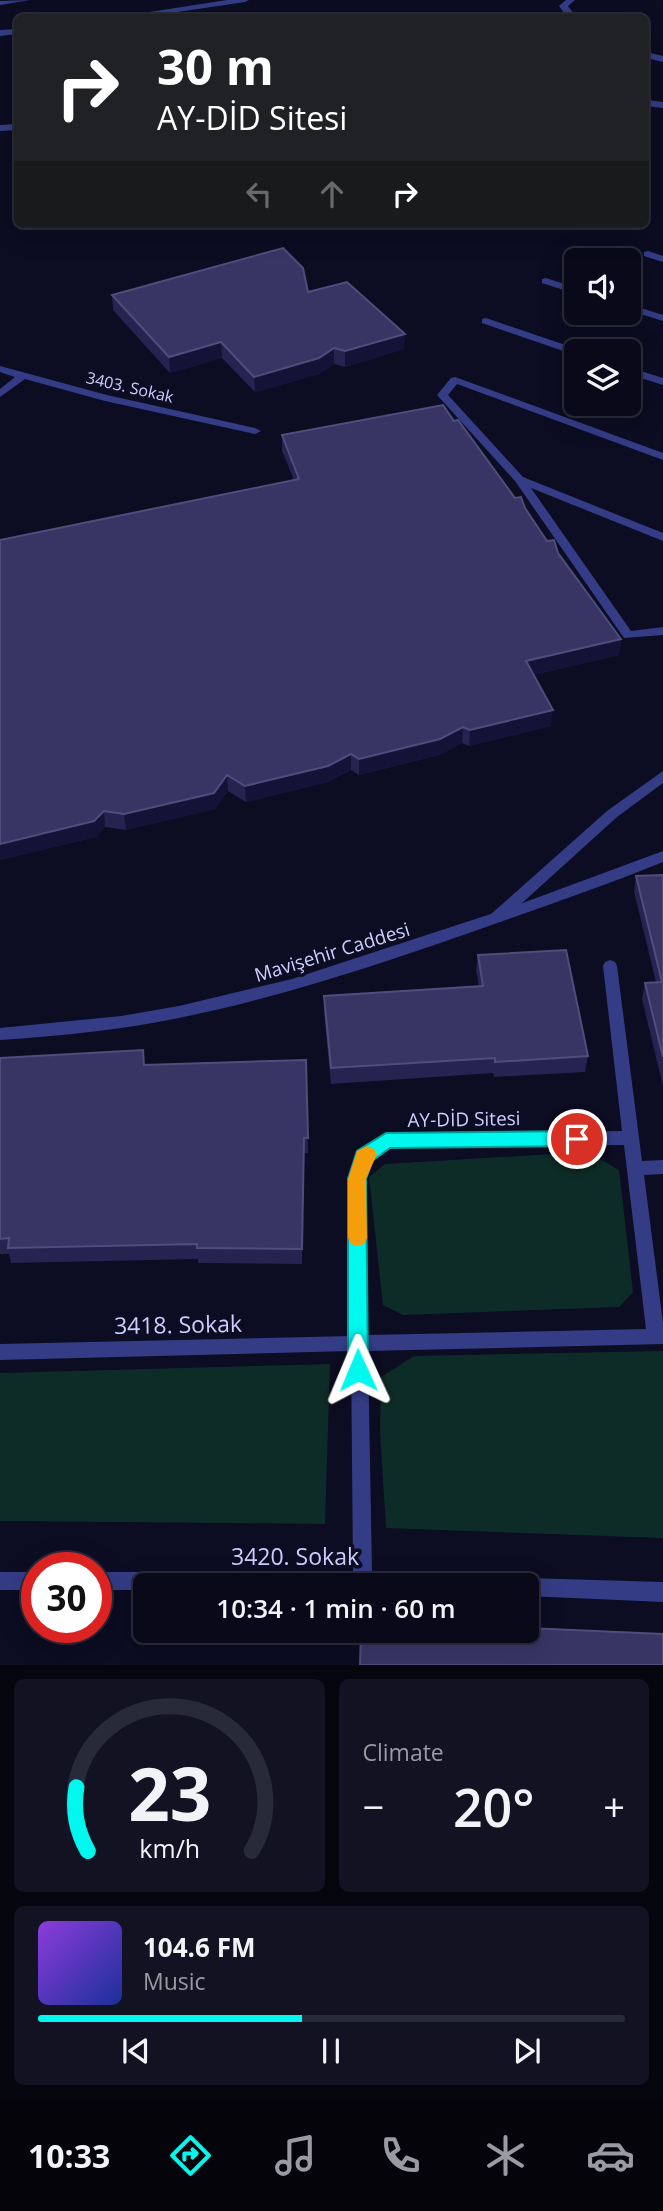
<!DOCTYPE html>
<meta charset="utf-8">
<style>
:root{--surface:#09091a;--page:#121223;--text:#f1f3f6;--muted:#999aa2;--line:#292a39;--accent:#00f8ee}
body{margin:0;font-family:"Open Sans",sans-serif;background:var(--page);color:var(--text);height:100vh;display:flex;flex-direction:column;font-size:26px;white-space:nowrap}
*{box-sizing:border-box;margin:0}
p{font-size:23px;color:var(--muted)}
.icon{flex:none;width:38px;height:38px;fill:none;stroke:currentColor;stroke-width:2;stroke-linecap:round;stroke-linejoin:round}
.map{position:relative;height:1665px;overflow:hidden}
.panel{display:flex;flex-direction:column;gap:14px;padding:14px;background:#05050e;flex:1}
.panel>*{flex:none}
.guide{position:absolute;left:14px;top:14px;width:635px;height:214px;border-radius:10px;box-shadow:0 7px 28px #0002,0 0 0 2px var(--line);background:#202124;color:#fff;overflow:hidden}
.buttons{position:absolute;left:564px;top:248px;display:grid;gap:14px}
.buttons a{display:grid;place-items:center;width:77px;height:77px;border-radius:10px;background:var(--surface);box-shadow:0 7px 28px #0002,0 0 0 2px var(--line);font-size:35px}
.speed{position:absolute;left:21px;top:1552px;display:flex;gap:14px;font-size:35px;font-weight:700;text-align:center}
.speed>*{display:grid;place-content:center;width:91px;height:91px;border-radius:50%;background:var(--surface);box-shadow:0 7px 28px #0002,0 0 0 2px var(--line);line-height:1}
.speed .limit{border:10px solid #d22;background:#fff;color:#111}
.pin{position:absolute;display:grid;place-items:center;width:60px;height:60px;color:#fff;margin:-30px;border:4px solid #fff;border-radius:50%;box-shadow:0 2px 7px #0007}
.me{position:absolute;width:77px;margin:-38px;rotate:359deg;stroke-linejoin:round;filter:drop-shadow(0 0 5px #0008)}
.turn{display:flex;align-items:center;gap:24px;height:147px;padding:0 28px;font-size:32px}
.turn .icon{width:91px;height:91px;stroke-width:2.5}
.turn b{display:block;font-size:49px;line-height:60px}
.lanes{display:flex;align-items:center;height:66px;padding:0 28px;background:#0003;justify-content:center;gap:35px;direction:ltr}
.lanes .off{opacity:.35}
.big{font-size:52px;font-weight:600;line-height:1.1}
.panel .tile{flex:1;display:flex;flex-direction:column;justify-content:center;gap:10px;min-width:0;padding:0 24px;border-radius:10px;background:var(--page)}
.panel .dial{align-items:center;gap:0}
.dial svg{height:182px;overflow:visible;fill:none;stroke:var(--line);stroke-width:7;stroke-linecap:round;text-anchor:middle}
.dial text{fill:var(--text);stroke:none}
.song{display:flex;align-items:center;gap:21px}
.cover{width:84px;height:84px;border-radius:10px;background:linear-gradient(135deg,hsl(270 70% 55%),hsl(230 70% 35%))}
.played{height:7px;border-radius:4px;background:linear-gradient(90deg,var(--accent) 45%,var(--line) 45%)}
.keys{display:flex;justify-content:space-around;direction:ltr}
.heat{display:flex;justify-content:space-between;align-items:center;font-size:38px;direction:ltr}
.panel .tiles{flex:1;display:grid;gap:14px;grid-template-columns:1fr 1fr}
.tile:last-child{grid-column:span 2}
.trip{position:absolute;left:133px;top:1573px;width:406px;height:70px;border-radius:10px;background:var(--surface);box-shadow:0 7px 28px #0002,0 0 0 2px var(--line);font-weight:600;line-height:70px;text-align:center}
.menu{display:flex;height:112px;justify-content:space-around;align-items:center;background:#04040a;color:var(--muted)}
.menu .icon{width:49px;height:49px}
.menu .on{color:var(--accent)}
.menu b{font-size:32px;color:var(--text)}
.map>svg:first-child{display:block}
.green{fill:#0e2c27}
.lines{fill:none;stroke-linecap:round;stroke-linejoin:round}
.minor{fill:#333c85;fill-rule:evenodd}
.tertiary{fill:#333c85;fill-rule:evenodd}
.wall{fill:#262351}
.shaded-wall{fill:#141236}
.building{fill:#383564;stroke:#4f4d7c;stroke-width:2}
.route{fill:#00f8ee;stroke:#00a19b;stroke-width:2}
.slow{fill:#f59e0b}
.labels{text-anchor:middle;dominant-baseline:central;stroke-width:7;stroke-linejoin:round;paint-order:stroke}
.far-street-label{font-size:16px;fill:#cdceff;stroke:#0c0c22}
.street-label{font-size:19px;fill:#cdceff;stroke:#0c0c22}
.near-street-label{font-size:23px;fill:#cdceff;stroke:#0c0c22}
</style>
<div class="map">
<svg width="663" height="1665" viewBox="0 0 663 1665">
<rect width="100%" height="100%" fill="#0c0c22"/>
<path class="green" d="M588 1152 619 1170 633 1292 619 1307 403 1315 383 1305 369 1177 385 1164Z
M663 1351V1538L386 1528 380 1431 381 1377 414 1356Z
M330 1364 325 1524 0 1521V1373Z"/>
<g class="lines">
<path class="minor" d="M30 0 0 5V1Z
M566 0H575L568 6 577 18H568L559 6Z
M646 52 663 56V62L646 58Z
M646 100 663 102V108L646 106Z
M18 124V130L0 131V125Z
M648 251 663 256V262L644 256V252Z
M546 278 576 288V294L542 283V279Z
M628 304 663 315V321L628 310Z
M486 318 580 350 581 352H576V355L572 354 482 323V319Z
M0 366 107 395 255 428 261 431 255 434 105 401 25 379 0 397V389L15 377 0 372Z
M628 367 663 378V385L628 374Z
M455 377 663 453V460L457 384 448 395 523 477 663 533V541L531 488 631 631 663 627V635L624 638 515 481 437 395 451 378Z
M663 771V783L617 817 501 922H491L489 918 491 914 607 811Z
M610 960 615 962 617 966 642 1161 663 1160V1174L644 1175 663 1323V1344L368 1351 372 1572 494 1577 501 1579 503 1586H145V1590H96V1572H353L351 1351 0 1360V1344L351 1336 349 1179 358 1151 386 1134 622 1131 603 966 605 962ZM624 1145 646 1329 368 1335 365 1179 371 1160 389 1148Z
M0 1572H37V1590H0Z
M527 1578 663 1582V1602L527 1596V1586H518L520 1580Z"/>
<path class="tertiary" d="M227 0H249L245 2 137 18H111Z
M18 29V34L0 36V30Z
M663 851V862C599 888 534 910 469 933 374 966 278 998 179 1018 120 1030 60 1036 0 1040V1028L121 1016 179 1006 292 979 509 908Z"/>
</g>
<path class="wall" d="M308 292 404 349 345 367 334 364 319 374 255 392 222 358 170 373 113 310 112 295Z
M454 421 515 498 525 508 547 541 621 639 619 655 533 675 551 726 469 746 462 743 439 755 359 775 351 770 328 782 246 802 228 791 215 809 126 830 105 827 96 837 0 860V540L294 480 282 451V435Z
M663 875V1086L642 999 645 983 656 982 634 892 636 876Z
M478 955 588 1056 585 1072 494 1077 493 1073 331 1084 324 1011V996L479 986 476 971Z
M0 1058 145 1065 306 1060 308 1153H304L302 1264 198 1263V1259L11 1263 9 1254H0Z"/>
<path class="shaded-wall" d="M405 334 404 349 345 367V351Z
M221 342 222 358 170 373 169 357Z
M334 348V364L319 374 255 392 254 377Z
M621 639 619 655 524 677 526 661Z
M553 710 551 726 469 746 470 730Z
M463 727 462 743 439 755 359 775V759Z
M351 754V770L328 782 246 802 245 786Z
M227 775 228 791 215 809 126 830 124 814Z
M104 811 105 827 96 837 0 860V844Z"/>
<path class="building" d="M283 248 303 268 308 292 347 282 405 334 345 351 334 348 319 358 254 377 221 342 169 357 112 295Z
M443 405 454 421 458 420 515 498 521 497 525 508 547 541 554 540 558 553 621 639 526 661 553 710 470 730 463 727 440 739 359 759 351 754 328 766 245 786 227 775 214 793 124 814 104 811 94 821 0 844V540L299 479 282 435Z
M663 875V1057L645 983 662 982 636 876Z
M566 950 588 1056 495 1062V1058L331 1068 324 996 483 986 478 955Z
M143 1050 144 1065 306 1060 308 1138H304L302 1249 197 1248V1244L8 1248 9 1238 0 1239V1058Z
M527 1628 663 1634V1665H360L361 1631H527Z"/>
<path class="route" d="M577 1131 583 1133 586 1139 583 1144 577 1146 390 1148 372 1161 366 1179 368 1370 365 1377 358 1380 351 1377 348 1370V1179L357 1151 386 1133Z"/>
<path class="slow" d="M367 1146 374 1149 377 1154 366 1179 367 1238 364 1244 357 1246 351 1244 348 1238V1179L357 1151Z"/>
<g class="labels">
<g class="far-street-label">
<text transform="translate(130 387) rotate(13)">3403. Sokak</text>
</g>
<g class="street-label">
<text transform="translate(332 952) rotate(-17)">Mavişehir Caddesi</text>
<text transform="translate(464 1119) rotate(-1)">AY-DİD Sitesi</text>
</g>
<g class="near-street-label">
<text transform="translate(178 1324) rotate(-1)">3418. Sokak</text>
<text x="295" y="1556">3420. Sokak</text>
</g>
</g>
</svg>
<div class="buttons">
<a><svg class="icon" aria-label="sound" viewBox="0 0 24 24"><path d="M4 9h4l5-4v14l-5-4H4zM17 9q2 3 0 6"/></svg></a>
<a><svg class="icon" aria-label="layers" viewBox="0 0 24 24"><path d="M12 4l9 5-9 5-9-5zM3 14l9 5 9-5"/></svg></a>
</div>
<div class="speed"><div class="limit">30</div></div>
<div class="pin" style="left:577px;top:1139px;background:#d93025"><svg class="icon" aria-label="arrive" viewBox="0 0 24 24"><path d="M6 21V4h12l-3 4 3 4H6"/></svg></div>
<svg class="me" style="left:358px;top:1370px" viewBox="-20 -20 40 40"><path d="M0-17L14 15 0 8-14 15z" fill="#00f8ee" stroke="#fff" stroke-width="4"/></svg>
<div class="trip">10:34 · 1 min · 60 m</div>
<div class="guide">
<div class="turn"><svg class="icon" aria-label="right" viewBox="0 0 24 24"><path d="M7 20v-9h11M14 6l5 5-5 5"/></svg><div><b>30 m</b>AY-DİD Sitesi</div></div>
<div class="lanes"><svg class="icon off" aria-label="left" viewBox="0 0 24 24"><path d="M17 20v-9H6M10 6l-5 5 5 5"/></svg><svg class="icon off" aria-label="ahead" viewBox="0 0 24 24"><path d="M12 20V5M6 11l6-6 6 6"/></svg><svg class="icon" aria-label="right" viewBox="0 0 24 24"><path d="M7 20v-9h11M14 6l5 5-5 5"/></svg></div>
</div>
</div>
<section class="panel">
<div class="tiles">
<div class="tile dial"><svg viewBox="0 0 100 80">
<path d="M14 69A42 42 0 1 1 86 69"/>
<path d="M14 69A42 42 0 0 1 9 41" stroke="#00f8ee"/>
<text x="50" y="56" font-size="32" font-weight="700">23</text>
<text x="50" y="72" font-size="11">km/h</text>
</svg></div>
<div class="tile"><p>Climate</p>
<div class="heat"><a>−</a><b class="big">20°</b><a>+</a></div>
</div>
<div class="tile">
<div class="song"><i class="cover"></i><div><b>104.6 FM</b><p>Music</p></div></div>
<div class="played"></div>
<div class="keys"><svg class="icon" aria-label="previous" viewBox="0 0 24 24"><path d="M18 5L8 12l10 7zM5 5v14"/></svg><svg class="icon" aria-label="pause" viewBox="0 0 24 24"><path d="M8 5v14M16 5v14"/></svg><svg class="icon" aria-label="next" viewBox="0 0 24 24"><path d="M6 5l10 7-10 7zM19 5v14"/></svg></div>
</div>
</div>
</section>
<nav class="menu">
<b>10:33</b>
<svg class="icon on" aria-label="directions" viewBox="0 0 24 24"><path d="M12 3l9 9-9 9-9-9zM9 14v-3h6M13 9l2 2-2 2"/></svg>
<svg class="icon" aria-label="music" viewBox="0 0 24 24"><path d="M9 18V5l10-2v13"/><circle cx="6" cy="18" r="3"/><circle cx="16" cy="16" r="3"/></svg>
<svg class="icon" aria-label="phone" viewBox="0 0 24 24"><path d="M5 4h4l2 5-3 2q2 4 5 5l2-3 5 2v4C11 20 4 13 5 4z"/></svg>
<svg class="icon" aria-label="climate" viewBox="0 0 24 24"><path d="M12 3v18M4 7l16 10M4 17L20 7"/></svg>
<svg class="icon" aria-label="car" viewBox="0 0 24 24"><path d="M5 17H2v-5l4-1 3-4h7l3 4 3 1v5h-3M9 17h6M6 11h13"/><circle cx="7" cy="17" r="2"/><circle cx="17" cy="17" r="2"/></svg>
</nav>
